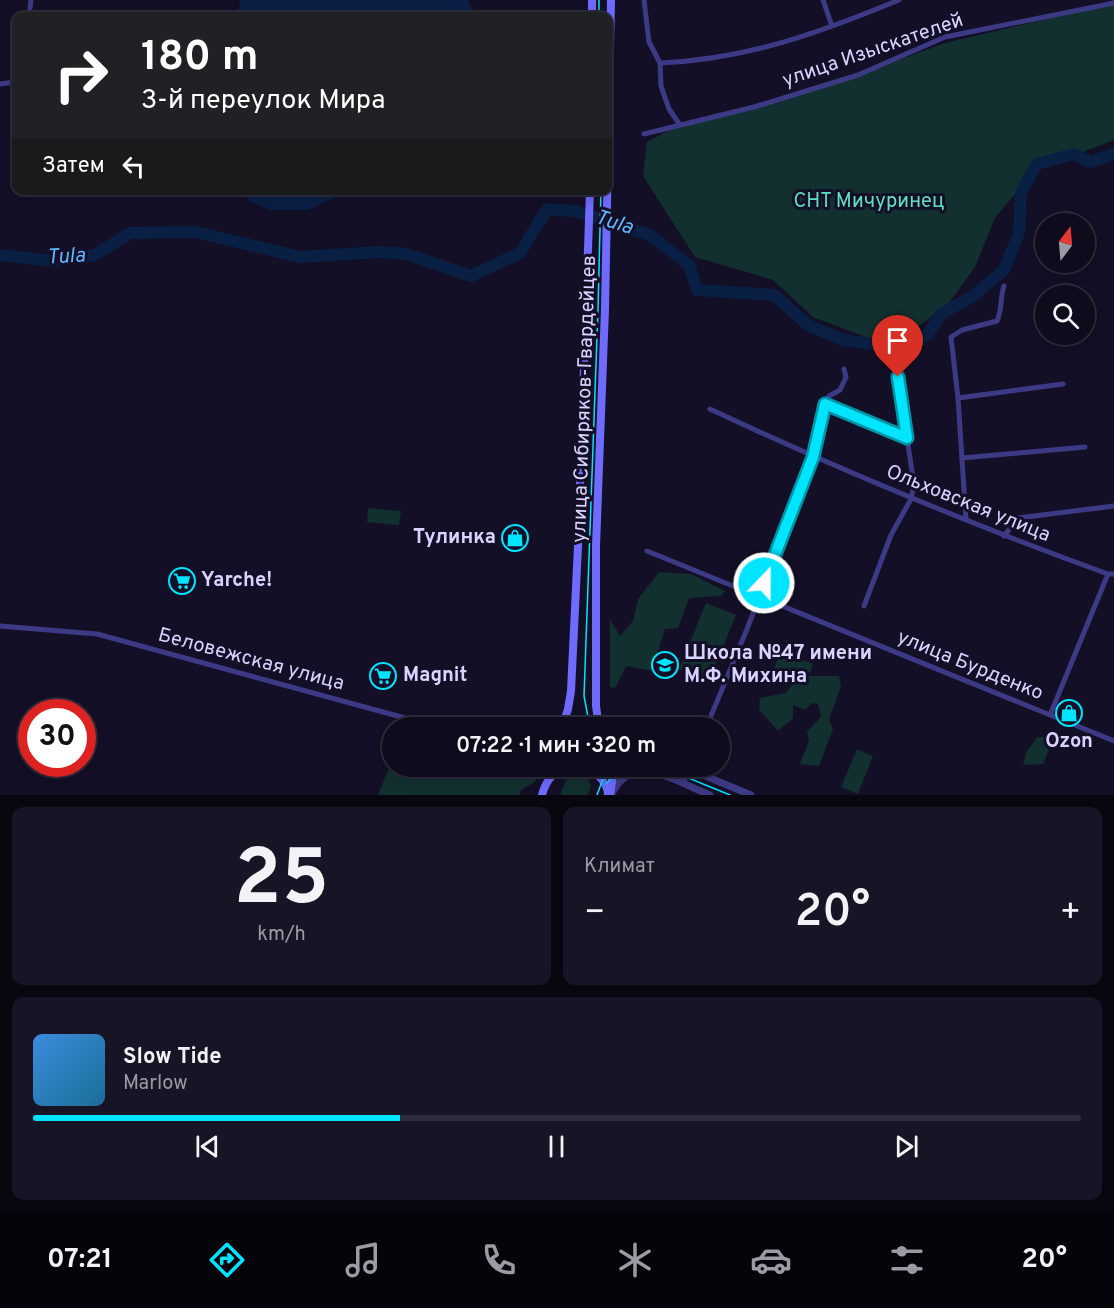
<!DOCTYPE html>
<html lang="ru">
<meta charset="utf-8">
<style>
:root{--surface:#0e0b1c;--page:#171425;--text:#f1f3f6;--muted:#9b9ba3;--line:#2e2b3b;--accent:#00e5ff}
body{margin:0;font-family:Overpass,sans-serif;background:var(--page);color:var(--text);height:100vh;display:flex;flex-direction:column;font-size:22px;white-space:nowrap}
*{box-sizing:border-box;margin:0}
p{font-size:20px;color:var(--muted)}
.icon{flex:none;width:33px;height:33px;fill:none;stroke:currentColor;stroke-width:2;stroke-linecap:round;stroke-linejoin:round}
.map{position:relative;height:795px;overflow:hidden}
.details{display:flex;flex-direction:column;gap:12px;padding:12px;background:#08060f;flex:1}
.details>*{flex:none}
.top-card{position:absolute;left:12px;top:12px;width:600px;height:183px;border-radius:12px;box-shadow:0 3px 15px #0003,0 0 0 2px var(--line);background:#202124;color:#fff;overflow:hidden}
.needle{width:39px;rotate:16deg}
.fabs{position:absolute;left:1035px;top:213px;display:grid;gap:12px}
.fabs a{display:grid;place-items:center;width:60px;height:60px;border-radius:50%;background:var(--surface);box-shadow:0 3px 15px #0003,0 0 0 2px var(--line);font-size:30px}
.speed{position:absolute;left:18px;top:699px;display:flex;gap:12px;font-size:30px;font-weight:700;text-align:center}
.speed>*{display:grid;place-content:center;width:78px;height:78px;border-radius:50%;background:var(--surface);box-shadow:0 3px 15px #0003,0 0 0 2px var(--line);line-height:1}
.speed .limit{border:9px solid #d22;background:#fff;color:#111}
.pin{position:absolute;display:grid;place-items:center;width:51px;height:51px;color:#fff;margin:-62px -26px;border-radius:50% 50% 50% 0;rotate:-45deg;box-shadow:0 0 6px #0007}
.pin .icon{rotate:45deg}
.me{position:absolute;width:66px;margin:-33px;rotate:22deg;stroke-linejoin:round;filter:drop-shadow(0 0 4px #0008)}
.turn{display:flex;align-items:center;gap:21px;height:126px;padding:0 30px;font-size:27px}
.turn .icon{width:78px;height:78px;stroke-width:2.5}
.turn b{display:block;font-size:42px;line-height:51px}
.then{display:flex;align-items:center;height:57px;padding:0 30px;background:#0003;gap:12px;font-size:22px}
.big{font-size:45px;font-weight:600;line-height:1.1}
.details .widget{flex:1;display:flex;flex-direction:column;justify-content:center;gap:9px;min-width:0;padding:0 21px;border-radius:12px;background:var(--page)}
.details .dial{align-items:center;gap:0}
.dial b{font-size:78px;line-height:1}
.song{display:flex;align-items:center;gap:18px}
.cover{width:72px;height:72px;border-radius:9px;background:linear-gradient(135deg,hsl(210 70% 55%),hsl(200 70% 35%))}
.played{height:6px;border-radius:3px;background:linear-gradient(90deg,var(--accent) 35%,var(--line) 35%)}
.keys{display:flex;justify-content:space-around;direction:ltr}
.heat{display:flex;justify-content:space-between;align-items:center;font-size:33px;direction:ltr}
.details .tiles{flex:1;display:grid;gap:12px;grid-template-columns:1fr 1fr}
.widget:last-child{grid-column:span 2}
.trip{position:absolute;left:382px;top:717px;width:348px;height:60px;border-radius:30px;background:var(--surface);box-shadow:0 3px 15px #0003,0 0 0 2px var(--line);font-weight:600;line-height:60px;text-align:center}
.tab-bar{display:flex;height:96px;justify-content:space-around;align-items:center;background:#06040b;color:var(--muted)}
.tab-bar .icon{width:42px;height:42px}
.tab-bar .active{color:var(--accent)}
.tab-bar b{font-size:27px;color:var(--text)}
.map>svg:first-child{display:block}
.green{fill:#12302f}
.water{fill:#0a1f44}
.lines{fill:none;stroke-linecap:round;stroke-linejoin:round}
.river{stroke:#0a1f44;stroke-width:12}
.minor{stroke:#3d3a85;stroke-width:5}
.tertiary{stroke:#3d3a85;stroke-width:7}
.secondary{stroke:#6f6bff;stroke-width:8}
.tram{stroke:#00e5ff;stroke-width:1.5}
.route-casing{stroke:#0095a6;stroke-width:15}
.route{stroke:#00e5ff;stroke-width:10}
.labels{text-anchor:middle;dominant-baseline:central;stroke-width:6;stroke-linejoin:round;paint-order:stroke}
.street-label{font-size:20px;fill:#d9d4ff;stroke:#130f26}
.park-label{font-size:20px;fill:#5fe0c0;stroke:#130f26}
.poi-label{font-size:20px;font-weight:bold;fill:#d9d4ff;stroke:#130f26;text-anchor:start}
.water-label{font-size:21px;font-style:italic;fill:#62b6ff;stroke:#130f26}
</style>
<div class="map">
<svg width="1114" height="795" viewBox="0 0 1114 795">
<rect width="100%" height="100%" fill="#130f26"/>
<path class="green" d="M1114 3V140L1034 171 995 218 975 267 949 303 914 330 871 339 813 317 773 280 695 257 643 176 647 142 681 124 754 107 858 75 945 43Z
M368 508 401 511 399 525 367 522Z
M659 572 691 574 725 591 721 596 689 598 678 628 665 629 654 663 657 669 654 671 626 666 615 688 610 687V619L620 636 633 621 638 599Z
M706 603 736 615 709 681 679 669Z
M781 652 813 664 810 672 789 676 773 671Z
M798 676H839L841 686 829 720 833 729 819 766 800 764 809 741 807 731 821 717 818 704 812 703 805 710 793 705V718L778 731 759 710 760 698 786 693Z
M393 736V766L540 767 535 782 521 790 520 795H378L389 768 385 760V738Z
M1037 737H1054L1043 764 1023 765 1026 753Z
M857 749 873 756 858 794 841 787Z
M572 774 588 779 591 786 588 795H560L567 777Z"/>
<path class="water" d="M241 0H469L470 6 480 16H231L239 7Z
M243 191H350L308 210H270L249 201Z"/>
<g class="lines">
<path class="river" d="M0 255 51 261 95 255 130 233 196 232 300 257 380 252 406 254 471 276 520 253 547 209 575 211 650 235 689 265 697 290 774 295 808 325 843 340 905 349 928 334 941 314 973 296 1004 270 1019 233 1021 192 1037 164 1074 154 1090 162 1114 154"/>
<path class="minor" d="M644 0 649 42 660 63 661 86 669 109 680 125
M823 0 832 26
M29 16 31 0
M660 63C748 59 819 33 899 0
M0 84 15 82 16 79
M644 134 754 107 858 75 945 37 1114 3
M958 398 1063 384
M825 404 907 438
M710 409C840 470 973 525 1108 574H1114
M962 458 1085 447
M966 520 958 398 951 337 962 330 997 321C1002 311 1000 297 1004 286
M1004 536 1018 518 1114 506
M647 551 1114 741
M864 606 891 535 911 499 914 485 898 377
M0 626 97 634 427 724 565 722
M1050 715 1108 574
M706 728 747 629 813 457 829 396 840 390 846 377 844 369
M683 784 690 766"/>
<path class="tertiary" d="M565 722 582 728
M681 766 751 795
M611 795C616 787 621 778 630 774 651 764 689 787 710 795"/>
<path class="secondary" d="M592 16V0
M539 722 547 728
M562 728 568 709 571 691 578 546 590 190
M599 728 596 706V546L605 309 611 0
M577 766C591 767 608 780 608 795
M610 794 613 776 612 766
M542 795C546 780 552 774 566 766"/>
<path class="tram" d="M599 16V0
M592 728 588 717 584 696 598 309 601 190
M659 766 730 795
M606 784 613 776 632 766
M597 795 604 776 603 766"/>
</g>
<g class="lines">
<defs>
<path id="route" d="M764 583 813 457 825 404 907 438 898 377"/>
</defs>
<use href="#route" class="route-casing"/>
<use href="#route" class="route"/>
</g>
<defs>
<symbol id="shop-ring" viewBox="-11 -11 22 22"><circle r="9.5" fill="#130f26" stroke="#00e5ff" stroke-width="1.5"/><path d="M-5-2.5h2.3a2.7 3.5 0 0 1 5.4 0H5L5.5 6h-11ZM-1.5-2.5h3a1.5 2.3 0 0 0-3 0Z" fill="#00e5ff"/></symbol>
<symbol id="supermarket-ring" viewBox="-11 -11 22 22"><circle r="9.5" fill="#130f26" stroke="#00e5ff" stroke-width="1.5"/><path d="M-6-5.5h2.5l.6 2H6L4.5 2H-2.5L-4.4-4H-6ZM-1.5 3.2a1.3 1.3 0 1 0 .1 0ZM3 3.2a1.3 1.3 0 1 0 .1 0Z" fill="#00e5ff"/></symbol>
<symbol id="school-ring" viewBox="-11 -11 22 22"><circle r="9.5" fill="#130f26" stroke="#00e5ff" stroke-width="1.5"/><path d="M0-5L7-2L0 1L-7-2ZM-4 1L0 2.5L4 1V4Q0 6-4 4Z" fill="#00e5ff"/></symbol>
</defs>
<g fill-rule="evenodd">
<use href="#shop-ring" x="500" y="523" width="30" height="30"/>
<use href="#supermarket-ring" x="167" y="566" width="30" height="30"/>
<use href="#school-ring" x="650" y="650" width="30" height="30"/>
<use href="#supermarket-ring" x="368" y="661" width="30" height="30"/>
<use href="#shop-ring" x="1054" y="698" width="30" height="30"/>
</g>
<g class="labels">
<g class="street-label">
<text transform="translate(873 51) rotate(-19)">улица Изыскателей</text>
<text transform="translate(585 399) rotate(-88)">улица Сибиряков-Гвардейцев</text>
<text transform="translate(968 504) rotate(22)">Ольховская улица</text>
<text transform="translate(251 660) rotate(15)">Беловежская улица</text>
<text transform="translate(970 666) rotate(22)">улица Бурденко</text>
</g>
<g class="park-label">
<text x="869" y="202">СНТ Мичуринец</text>
</g>
<g class="poi-label">
<text x="496" y="538" text-anchor="end">Тулинка</text>
<text x="201" y="581">Yarche!</text>
<text x="684" y="654">Школа №47 имени<tspan x="684" dy="23">М.Ф. Михина</tspan></text>
<text x="403" y="676">Magnit</text>
<text x="1069" y="742" text-anchor="middle">Ozon</text>
</g>
<g class="water-label">
<text transform="translate(614 223) rotate(18)">Tula</text>
<text transform="translate(66 257) rotate(-3)">Tula</text>
</g>
</g>
</svg>
<div class="fabs">
<a><svg class="needle" viewBox="-14 -14 28 28"><path d="M0-13l5 13h-10z" fill="#e53935"/><path d="M0 13l5-13h-10z" fill="#9b9ba3"/></svg></a>
<a><svg class="icon" aria-label="search" viewBox="0 0 24 24"><circle cx="10" cy="10" r="6"/><path d="M15 15l6 6"/></svg></a>
</div>
<div class="speed"><div class="limit">30</div></div>
<div class="pin" style="left:898px;top:377px;background:#d93025"><svg class="icon" aria-label="arrive" viewBox="0 0 24 24"><path d="M6 21V4h12l-3 4 3 4H6"/></svg></div>
<svg class="me" style="left:764px;top:583px" viewBox="-20 -20 40 40"><circle r="17" fill="#00e5ff" stroke="#fff" stroke-width="3"/><path d="M0-11L8 9 0 5-8 9z" fill="#fff"/></svg>
<div class="trip">07:22 · 1 мин · 320 m</div>
<div class="top-card">
<div class="turn"><svg class="icon" aria-label="right" viewBox="0 0 24 24"><path d="M7 20v-9h11M14 6l5 5-5 5"/></svg><div><b>180 m</b>3-й переулок Мира</div></div>
<div class="then">Затем<svg class="icon" aria-label="left" viewBox="0 0 24 24"><path d="M17 20v-9H6M10 6l-5 5 5 5"/></svg></div>
</div>
</div>
<section class="details">
<div class="tiles">
<div class="widget dial"><b>25</b><p>km/h</p></div>
<div class="widget"><p>Климат</p>
<div class="heat"><a>−</a><b class="big">20°</b><a>+</a></div>
</div>
<div class="widget">
<div class="song"><i class="cover"></i><div><b>Slow Tide</b><p>Marlow</p></div></div>
<div class="played"></div>
<div class="keys"><svg class="icon" aria-label="previous" viewBox="0 0 24 24"><path d="M18 5L8 12l10 7zM5 5v14"/></svg><svg class="icon" aria-label="pause" viewBox="0 0 24 24"><path d="M8 5v14M16 5v14"/></svg><svg class="icon" aria-label="next" viewBox="0 0 24 24"><path d="M6 5l10 7-10 7zM19 5v14"/></svg></div>
</div>
</div>
</section>
<nav class="tab-bar">
<b>07:21</b>
<svg class="icon active" aria-label="directions" viewBox="0 0 24 24"><path d="M12 3l9 9-9 9-9-9zM9 14v-3h6M13 9l2 2-2 2"/></svg>
<svg class="icon" aria-label="music" viewBox="0 0 24 24"><path d="M9 18V5l10-2v13"/><circle cx="6" cy="18" r="3"/><circle cx="16" cy="16" r="3"/></svg>
<svg class="icon" aria-label="phone" viewBox="0 0 24 24"><path d="M5 4h4l2 5-3 2q2 4 5 5l2-3 5 2v4C11 20 4 13 5 4z"/></svg>
<svg class="icon" aria-label="climate" viewBox="0 0 24 24"><path d="M12 3v18M4 7l16 10M4 17L20 7"/></svg>
<svg class="icon" aria-label="car" viewBox="0 0 24 24"><path d="M5 17H2v-5l4-1 3-4h7l3 4 3 1v5h-3M9 17h6M6 11h13"/><circle cx="7" cy="17" r="2"/><circle cx="17" cy="17" r="2"/></svg>
<svg class="icon" aria-label="filters" viewBox="0 0 24 24"><path d="M4 7h16M4 17h16"/><circle cx="9" cy="7" r="2"/><circle cx="15" cy="17" r="2"/></svg>
<b>20°</b>
</nav>
